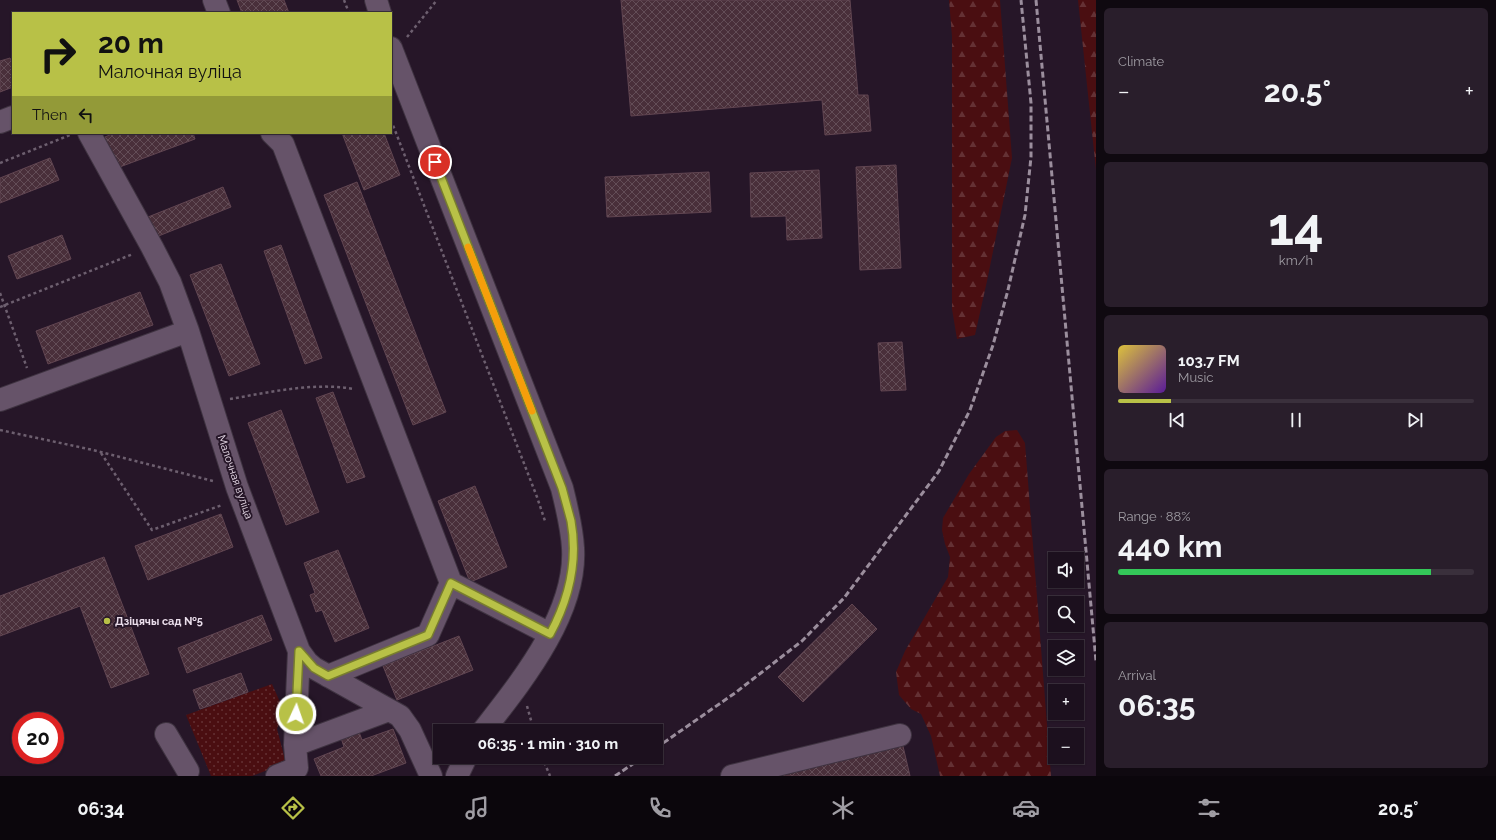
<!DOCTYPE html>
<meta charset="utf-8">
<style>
:root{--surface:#1c101e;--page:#291e2b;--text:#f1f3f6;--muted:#a09da4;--line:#3a303c;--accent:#b8c147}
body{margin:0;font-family:Raleway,sans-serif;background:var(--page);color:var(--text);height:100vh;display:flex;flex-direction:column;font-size:15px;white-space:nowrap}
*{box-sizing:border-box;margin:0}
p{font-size:13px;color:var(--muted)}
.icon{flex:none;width:22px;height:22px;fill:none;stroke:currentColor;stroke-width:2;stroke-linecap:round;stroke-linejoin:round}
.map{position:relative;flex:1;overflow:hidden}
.panel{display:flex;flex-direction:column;gap:8px;padding:8px;background:#0f0910;width:400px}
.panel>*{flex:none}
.hud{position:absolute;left:12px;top:12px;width:380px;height:122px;border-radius:0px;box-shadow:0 1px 3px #0004,0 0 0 1px var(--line);background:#b8c147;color:#111;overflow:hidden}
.controls{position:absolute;left:1048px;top:552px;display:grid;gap:8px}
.controls a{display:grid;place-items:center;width:36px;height:36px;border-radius:0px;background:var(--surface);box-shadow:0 1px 3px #0004,0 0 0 1px var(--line);font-size:20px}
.speed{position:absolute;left:12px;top:712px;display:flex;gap:8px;font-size:20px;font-weight:700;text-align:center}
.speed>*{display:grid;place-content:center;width:52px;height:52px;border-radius:50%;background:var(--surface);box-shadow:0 1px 3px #0004,0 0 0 1px var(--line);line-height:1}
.speed .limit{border:6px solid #d22;background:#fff;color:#111}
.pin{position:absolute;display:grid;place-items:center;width:34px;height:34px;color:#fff;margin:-17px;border:2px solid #fff;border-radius:50%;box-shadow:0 1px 4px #0007}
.me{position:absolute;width:44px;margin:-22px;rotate:3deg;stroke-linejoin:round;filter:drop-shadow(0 0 3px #0008)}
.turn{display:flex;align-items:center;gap:14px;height:84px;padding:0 20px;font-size:18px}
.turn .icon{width:52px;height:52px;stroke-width:2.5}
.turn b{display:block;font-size:28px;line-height:34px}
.then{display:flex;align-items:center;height:38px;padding:0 20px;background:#0003;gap:8px;font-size:15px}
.big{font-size:30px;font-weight:700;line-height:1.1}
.panel .tile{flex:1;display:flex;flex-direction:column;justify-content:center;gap:6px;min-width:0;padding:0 14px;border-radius:6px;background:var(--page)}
.panel .dial{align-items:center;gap:0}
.dial b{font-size:52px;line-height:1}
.song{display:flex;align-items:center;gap:12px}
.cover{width:48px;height:48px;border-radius:6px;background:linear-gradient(135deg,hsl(50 70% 55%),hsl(270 70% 35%))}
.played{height:4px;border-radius:2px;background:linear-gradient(90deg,var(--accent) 15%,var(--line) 15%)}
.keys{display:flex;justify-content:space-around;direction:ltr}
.heat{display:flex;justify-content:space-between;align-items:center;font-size:22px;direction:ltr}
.charge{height:6px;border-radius:3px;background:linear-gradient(90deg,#34c759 88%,var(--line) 0)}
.trip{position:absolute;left:433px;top:724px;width:230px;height:40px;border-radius:0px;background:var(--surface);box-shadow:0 1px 3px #0004,0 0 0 1px var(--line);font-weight:700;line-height:40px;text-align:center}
.menu{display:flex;height:64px;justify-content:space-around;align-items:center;background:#0b060c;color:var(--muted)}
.menu .icon{width:28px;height:28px}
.menu .active{color:var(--accent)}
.menu b{font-size:18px;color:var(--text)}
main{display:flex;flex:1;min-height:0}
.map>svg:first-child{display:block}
.forest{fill:url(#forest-firs)}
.park{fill:url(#park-dots)}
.building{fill:url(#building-cross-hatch);stroke:#614551}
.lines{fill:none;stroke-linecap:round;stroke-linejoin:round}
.minor-casing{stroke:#3f3341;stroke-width:24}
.path{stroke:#6d5f6f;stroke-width:2.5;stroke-dasharray:3 3;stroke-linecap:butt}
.minor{stroke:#665369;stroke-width:22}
.rail{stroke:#9b8e9d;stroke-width:3;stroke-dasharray:6 3;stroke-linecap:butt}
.route-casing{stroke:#787d2e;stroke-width:10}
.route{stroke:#b8c147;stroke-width:7}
.slow{stroke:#f59e0b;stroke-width:7}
.poi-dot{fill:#b8c147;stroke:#261628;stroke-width:1.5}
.labels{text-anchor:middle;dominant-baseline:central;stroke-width:4;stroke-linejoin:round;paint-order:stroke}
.street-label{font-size:11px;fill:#eadeeb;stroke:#261628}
.poi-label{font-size:11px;font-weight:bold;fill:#eadeeb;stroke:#261628;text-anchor:start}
</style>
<main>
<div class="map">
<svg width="1096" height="776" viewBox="0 0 1096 776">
<defs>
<pattern id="forest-firs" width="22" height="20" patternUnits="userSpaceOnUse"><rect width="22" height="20" fill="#4a0e11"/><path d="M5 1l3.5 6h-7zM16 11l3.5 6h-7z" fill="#643134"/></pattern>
<pattern id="park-dots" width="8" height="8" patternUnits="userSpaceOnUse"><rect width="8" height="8" fill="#4a0e11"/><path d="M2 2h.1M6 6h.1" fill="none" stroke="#643134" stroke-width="1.8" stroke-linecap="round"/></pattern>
<pattern id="building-cross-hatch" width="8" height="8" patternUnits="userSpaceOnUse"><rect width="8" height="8" fill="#492f3a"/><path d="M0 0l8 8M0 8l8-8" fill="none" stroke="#634d57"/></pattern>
</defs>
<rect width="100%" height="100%" fill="#261628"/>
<path class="forest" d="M949 0H1000L1012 158 987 281 975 335 957 339 952 309V36Z
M1078 0H1096V170Z
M1017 430 1025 443 1051 776H940L931 736 921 714 911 709 899 695 896 672 905 651 948 577 950 557 945 544 942 530 943 518 969 474 996 437 1005 431Z"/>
<path class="park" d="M272 684 284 711 277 729 286 763 252 776H211L186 715Z"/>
<path class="building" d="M237 0H284L289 13H242Z
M621 0H850L858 95H868L871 131 825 135 822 100 631 116Z
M10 58 13 65V87L0 92V61Z
M114 133H193L195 139 117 168 105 137Z
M342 133H384L400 175 364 190Z
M50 158 59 180 0 203V178Z
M896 165 901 268 860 270 856 167Z
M819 170 822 238 787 240 786 216 751 217 750 173Z
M709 172 711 212 607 217 605 177Z
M357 182 446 412 413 425 324 195Z
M223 187 231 207 156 237 148 217Z
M62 235 71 259 17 279 8 256Z
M281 245 322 358 305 364 264 251Z
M221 264 260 364 229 376 190 275Z
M140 292 153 325 48 364 36 331Z
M902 342 906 390 881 391 878 343Z
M333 392 365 477 347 483 316 398Z
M281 410 319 512 286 525 248 423Z
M475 486 507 567 470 582 438 501Z
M221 514 233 547 148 580 135 546Z
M338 550 369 628 335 642 322 610 316 612 310 595 315 593 304 563Z
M104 557 149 674 111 688 80 606 0 636V596Z
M852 604 877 629 803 702 778 677Z
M262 615 272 640 187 673 178 648Z
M459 636 473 670 397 700 383 666Z
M241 673 248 692 200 709 193 690Z
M393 729 406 763 371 776H321L314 759 344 747 341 738 359 732 362 740Z
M902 742 910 776H764Z"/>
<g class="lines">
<defs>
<path id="minor" d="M214 0 219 13
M376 0 380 13
M391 48 562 488C567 508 572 528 573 548 577 614 521 682 483 731
M0 122 13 117
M89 133 152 247 170 282 188 331 237 487 299 651 307 662 314 668 400 716 410 730 431 776
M272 133 283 144 451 583 550 634
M0 400 188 331
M299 651 295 745 389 710
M328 676 428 635 451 583
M166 734 188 771
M277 776 297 768 295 745
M457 776 466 757
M732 776 900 735"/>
</defs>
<use href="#minor" class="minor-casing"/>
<path class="path" d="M344 0 349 13
M407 37 437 0
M391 120 537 497 545 521
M0 163 70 135
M0 293 27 368
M0 307 133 254
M230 399C271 392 314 382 354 389
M0 430 93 450 213 481
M101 453 152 530 222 505
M527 706 534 731
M542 757 550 776"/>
<use href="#minor" class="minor"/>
<path class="rail" d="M1036 0 1096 661
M656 748 735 693 802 641 844 598 939 471 970 410 993 345 1008 290 1025 215 1031 157V103L1021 0
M615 776 643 757"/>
</g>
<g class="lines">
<defs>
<path id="route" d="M296 714 299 651 314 668 328 676 428 635 451 583 550 634C569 599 578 560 571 521 568 510 565 499 562 488L435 162"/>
</defs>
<use href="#route" class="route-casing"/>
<use href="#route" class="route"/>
<path class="slow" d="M468 247 532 411"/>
</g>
<circle class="poi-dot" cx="107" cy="621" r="4"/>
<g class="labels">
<g class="street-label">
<text transform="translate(235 477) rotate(71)">Малочная вуліца</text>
</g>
<g class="poi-label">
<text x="115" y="621">Дзіцячы сад №5</text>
</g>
</g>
</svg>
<div class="controls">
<a><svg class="icon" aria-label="sound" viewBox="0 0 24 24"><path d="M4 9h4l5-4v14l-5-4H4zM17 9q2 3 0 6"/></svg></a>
<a><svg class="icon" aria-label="search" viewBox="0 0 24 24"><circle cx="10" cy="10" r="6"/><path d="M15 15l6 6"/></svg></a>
<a><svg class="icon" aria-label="layers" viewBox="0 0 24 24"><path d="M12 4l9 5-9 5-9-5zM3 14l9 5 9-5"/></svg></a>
<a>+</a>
<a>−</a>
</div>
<div class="speed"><div class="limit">20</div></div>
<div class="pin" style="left:435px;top:162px;background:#d93025"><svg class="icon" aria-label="arrive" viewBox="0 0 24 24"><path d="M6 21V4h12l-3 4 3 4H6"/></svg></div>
<svg class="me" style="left:296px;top:714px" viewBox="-20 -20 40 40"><circle r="17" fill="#b8c147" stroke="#fff" stroke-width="3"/><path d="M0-11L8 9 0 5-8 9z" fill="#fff"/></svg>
<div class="trip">06:35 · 1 min · 310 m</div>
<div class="hud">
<div class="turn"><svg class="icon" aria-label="right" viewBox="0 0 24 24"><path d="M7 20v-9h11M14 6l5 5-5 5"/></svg><div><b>20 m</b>Малочная вуліца</div></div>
<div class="then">Then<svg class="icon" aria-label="left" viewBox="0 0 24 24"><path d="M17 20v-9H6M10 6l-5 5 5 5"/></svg></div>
</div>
</div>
<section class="panel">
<div class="tile"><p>Climate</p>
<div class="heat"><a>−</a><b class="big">20.5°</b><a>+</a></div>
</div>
<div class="tile dial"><b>14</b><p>km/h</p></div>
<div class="tile">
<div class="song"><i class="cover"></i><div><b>103.7 FM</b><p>Music</p></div></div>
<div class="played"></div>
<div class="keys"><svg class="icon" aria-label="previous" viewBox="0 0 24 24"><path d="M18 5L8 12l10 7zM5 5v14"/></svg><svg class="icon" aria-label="pause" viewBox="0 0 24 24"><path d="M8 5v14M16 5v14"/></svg><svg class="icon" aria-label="next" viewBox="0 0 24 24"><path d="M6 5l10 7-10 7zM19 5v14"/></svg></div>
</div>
<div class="tile"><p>Range · 88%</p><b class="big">440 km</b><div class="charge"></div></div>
<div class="tile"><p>Arrival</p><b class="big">06:35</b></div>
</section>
</main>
<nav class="menu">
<b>06:34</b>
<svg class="icon active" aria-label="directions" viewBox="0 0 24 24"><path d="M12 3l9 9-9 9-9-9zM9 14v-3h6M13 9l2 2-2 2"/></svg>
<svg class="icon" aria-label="music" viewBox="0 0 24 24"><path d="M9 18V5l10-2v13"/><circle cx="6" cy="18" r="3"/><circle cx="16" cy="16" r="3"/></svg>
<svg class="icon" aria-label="phone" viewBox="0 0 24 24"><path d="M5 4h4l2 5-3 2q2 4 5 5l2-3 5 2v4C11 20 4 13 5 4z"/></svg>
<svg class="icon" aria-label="climate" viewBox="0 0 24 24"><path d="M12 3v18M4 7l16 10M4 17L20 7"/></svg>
<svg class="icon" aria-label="car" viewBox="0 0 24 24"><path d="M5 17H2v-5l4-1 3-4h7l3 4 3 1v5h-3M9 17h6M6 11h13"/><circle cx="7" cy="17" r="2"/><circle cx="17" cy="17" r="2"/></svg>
<svg class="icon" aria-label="filters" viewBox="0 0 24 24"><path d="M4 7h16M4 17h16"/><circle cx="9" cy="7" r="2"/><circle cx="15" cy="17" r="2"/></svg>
<b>20.5°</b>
</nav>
